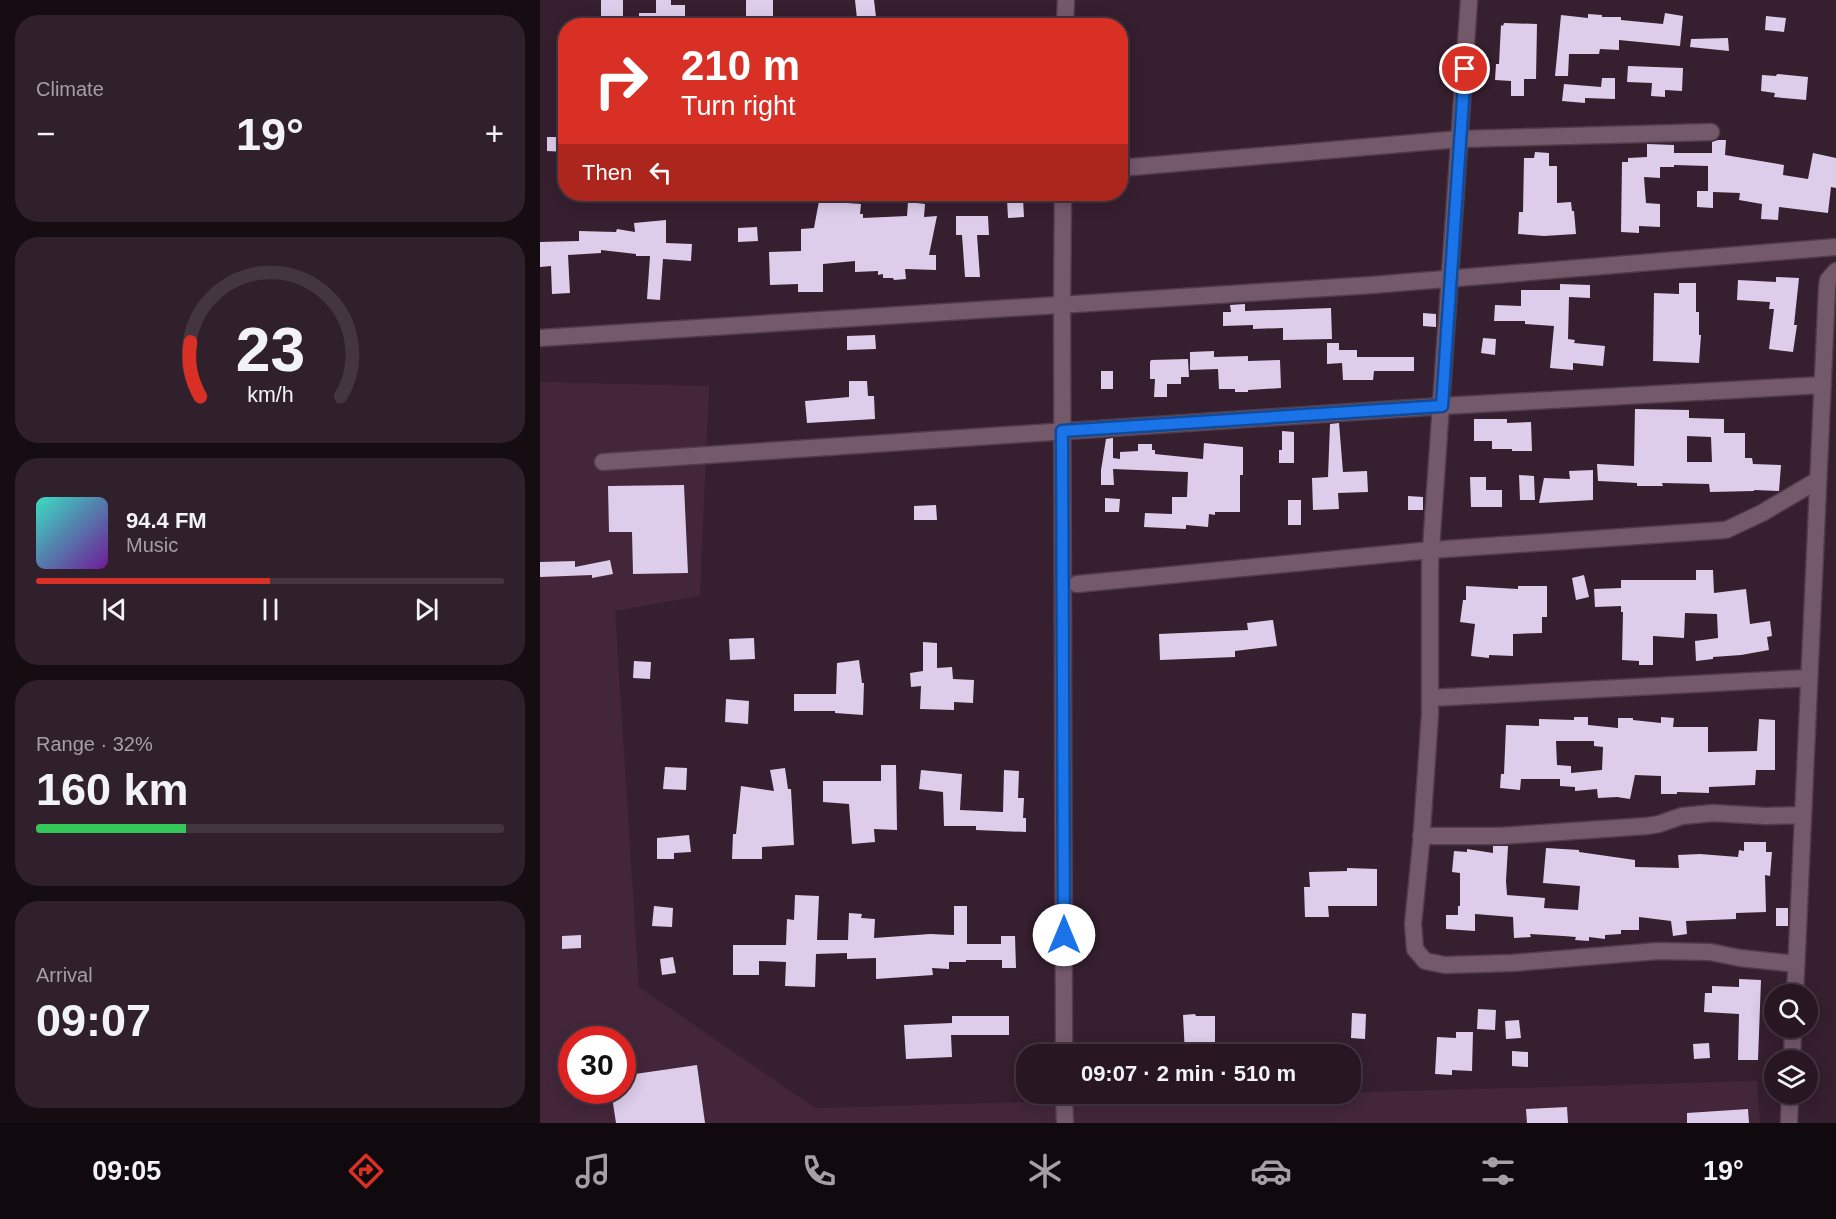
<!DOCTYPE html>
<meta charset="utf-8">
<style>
:root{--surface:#281723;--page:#30202b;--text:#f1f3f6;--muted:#a59fa6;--line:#443641;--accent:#d93025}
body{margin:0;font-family:Arial,sans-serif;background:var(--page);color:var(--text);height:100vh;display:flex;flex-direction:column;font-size:22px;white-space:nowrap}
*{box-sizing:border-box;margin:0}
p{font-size:20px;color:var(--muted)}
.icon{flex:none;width:33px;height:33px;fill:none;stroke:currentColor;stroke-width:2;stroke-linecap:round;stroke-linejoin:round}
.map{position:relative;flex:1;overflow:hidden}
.panel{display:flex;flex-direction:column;gap:15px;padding:15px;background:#160d13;width:540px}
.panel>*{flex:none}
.banner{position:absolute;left:18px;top:18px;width:570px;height:183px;border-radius:24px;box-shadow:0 3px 15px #0003,0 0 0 2px var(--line);background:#d93025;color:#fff;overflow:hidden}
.tools{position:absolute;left:1224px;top:984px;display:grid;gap:12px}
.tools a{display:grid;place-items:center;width:54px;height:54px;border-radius:50%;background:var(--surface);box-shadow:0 3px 15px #0003,0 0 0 2px var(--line);font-size:30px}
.speed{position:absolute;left:18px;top:1026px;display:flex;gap:12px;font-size:30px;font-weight:700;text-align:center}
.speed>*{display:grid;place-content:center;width:78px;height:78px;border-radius:50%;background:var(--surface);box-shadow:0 3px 15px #0003,0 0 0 2px var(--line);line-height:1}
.speed .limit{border:9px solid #d22;background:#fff;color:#111}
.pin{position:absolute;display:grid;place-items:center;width:51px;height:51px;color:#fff;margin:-26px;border:3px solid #fff;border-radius:50%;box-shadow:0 2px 6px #0007}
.me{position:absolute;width:66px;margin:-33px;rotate:0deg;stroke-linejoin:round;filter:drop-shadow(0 0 4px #0008)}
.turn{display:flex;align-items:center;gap:21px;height:126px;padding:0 24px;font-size:27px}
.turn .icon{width:78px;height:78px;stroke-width:2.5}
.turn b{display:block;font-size:42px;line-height:51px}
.then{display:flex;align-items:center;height:57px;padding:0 24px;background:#0003;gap:12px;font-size:22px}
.big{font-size:45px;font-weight:600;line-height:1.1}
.panel .tile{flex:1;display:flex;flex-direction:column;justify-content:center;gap:9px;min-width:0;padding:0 21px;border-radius:24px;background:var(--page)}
.panel .dial{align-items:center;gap:0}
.dial svg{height:156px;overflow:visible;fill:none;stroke:var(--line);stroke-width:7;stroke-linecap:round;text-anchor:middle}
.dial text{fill:var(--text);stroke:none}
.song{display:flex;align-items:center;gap:18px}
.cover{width:72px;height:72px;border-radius:9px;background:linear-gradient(135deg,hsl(170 70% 55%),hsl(280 70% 35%))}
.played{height:6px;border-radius:3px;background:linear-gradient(90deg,var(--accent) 50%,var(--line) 50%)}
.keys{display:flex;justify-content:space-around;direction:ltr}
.heat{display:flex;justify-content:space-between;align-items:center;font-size:33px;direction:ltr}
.charge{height:9px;border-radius:4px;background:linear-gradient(90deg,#34c759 32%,var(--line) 0)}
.trip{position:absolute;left:476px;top:1044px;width:345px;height:60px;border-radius:24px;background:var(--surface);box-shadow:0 3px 15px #0003,0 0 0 2px var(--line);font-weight:600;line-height:60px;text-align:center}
.tabs{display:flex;height:96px;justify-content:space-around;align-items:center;background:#10090e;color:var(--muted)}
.tabs .icon{width:42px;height:42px}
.tabs .on{color:var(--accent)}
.tabs b{font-size:27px;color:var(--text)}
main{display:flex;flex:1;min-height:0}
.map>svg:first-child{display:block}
.built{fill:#43263a;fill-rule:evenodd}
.building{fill:#ddcdeb;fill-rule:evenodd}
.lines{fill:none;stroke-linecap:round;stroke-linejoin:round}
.street-casing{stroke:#503c4a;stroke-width:19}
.street{stroke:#74596b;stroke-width:16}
.route-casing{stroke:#114b97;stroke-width:15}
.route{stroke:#1a73e8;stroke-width:10}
</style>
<main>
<section class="panel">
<div class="tile"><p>Climate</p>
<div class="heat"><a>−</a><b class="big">19°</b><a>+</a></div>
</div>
<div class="tile dial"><svg viewBox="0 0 100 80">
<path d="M14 69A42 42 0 1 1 86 69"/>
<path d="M14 69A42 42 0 0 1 9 41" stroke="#d93025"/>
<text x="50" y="56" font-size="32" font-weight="700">23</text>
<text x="50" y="72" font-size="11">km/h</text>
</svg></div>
<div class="tile">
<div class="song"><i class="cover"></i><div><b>94.4 FM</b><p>Music</p></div></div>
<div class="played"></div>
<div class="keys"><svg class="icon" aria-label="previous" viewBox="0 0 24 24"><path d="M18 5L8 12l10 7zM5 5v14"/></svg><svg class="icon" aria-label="pause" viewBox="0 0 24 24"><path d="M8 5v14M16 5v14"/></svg><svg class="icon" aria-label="next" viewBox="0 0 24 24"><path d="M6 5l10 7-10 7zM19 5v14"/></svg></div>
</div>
<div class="tile"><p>Range · 32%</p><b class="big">160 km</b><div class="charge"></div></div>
<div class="tile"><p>Arrival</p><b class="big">09:07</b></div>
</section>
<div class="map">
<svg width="1296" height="1123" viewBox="0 0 1296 1123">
<rect width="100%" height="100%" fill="#361f2f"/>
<path class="built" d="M0 382 169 386 160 596 75 611 99 987 275 1108 1217 1081 1220 1123H0ZM32 1040H82V1090H32Z"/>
<path class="building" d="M61 0H83V17H61Z
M116 0H131V5H145V26H99V13H116Z
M206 0H233V26H206Z
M315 0H334L336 17 317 19Z
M1125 13 1143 16 1140 46 1079 40V50L1060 49 1059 54H1029L1028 76H1015L1021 15 1048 18V14L1062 15V17H1081V20L1123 24Z
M1226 16 1246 18 1244 32 1225 30Z
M964 23 997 24 996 79H984V96H971V81L955 80 956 64H959L961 25 963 26Z
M1188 38 1189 51 1150 47 1151 39Z
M1088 66 1143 68 1142 91 1125 90V97L1111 96 1112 83 1087 82Z
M1237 74 1268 77 1266 100 1234 97 1235 93 1221 91 1222 75 1236 76Z
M1062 78H1075V99L1045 98V103L1022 101 1024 84 1061 87Z
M7 137H26V152L7 151Z
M1178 140H1186L1185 155 1244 165 1243 175 1268 179 1273 153 1296 158V188L1291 187 1288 213 1239 207 1238 220 1221 219 1222 204 1199 200 1200 193 1173 192V208L1157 207V191H1168V166L1134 165V167H1120V178L1104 177 1106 203 1120 204V227L1099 226V233L1081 232 1082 162H1088V158L1107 157V144L1134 145V153H1172V142Z
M995 152 1009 153V166H1017V203L1031 202 1032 211H1034L1036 234 1004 236 978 234 979 212H983L984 158H994Z
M483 198 484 217 468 218 467 199Z
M279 201 321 204 320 214H323V218L367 216 368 202 385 204 384 217 397 216 389 255H396V270L365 269 366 279 354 280 353 278H343V274L338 275V271L315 272V261L283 264V292H258V284L230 285 229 252 261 251V229L274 228Z
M416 216H448L449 235H437L440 277H425L422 235H416Z
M126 220V243L152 244 151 261 123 259 120 300 107 299 110 256H96V254L61 250V253L28 255 30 293 12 294 11 266 0 267V242L39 241V231L76 232 77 229 95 232 94 223Z
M217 227 218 241 198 242V228Z
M1236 277 1259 278 1254 325H1257L1253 352 1229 349 1234 309H1229L1230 302 1197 300 1198 280 1236 282Z
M1139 283H1156V312H1159V335H1161L1159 363 1113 361 1114 293 1139 294Z
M1020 284 1050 285V298L1029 297 1028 339 1035 340 1034 343 1065 346 1063 366 1033 363V370L1010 368 1014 326 985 324V321H954L955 305 981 306V290H1020Z
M705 304V311L791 308 792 339 743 340V328L713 329V325L683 326V312H691L690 305Z
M883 313 896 314V327L883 326Z
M335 335 336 349 307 350V336Z
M943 338 956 339 955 355 941 353Z
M787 343H799V350H817V357H874V371H834L833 380H803L802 363 787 364Z
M674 351V357L708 356V361L740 360 741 388 708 390V392H695V389H679L678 369 650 370V352Z
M648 359 649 377H641V384H627V397H614L615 379H610V362L611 360Z
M561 371H573V389H561Z
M309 381H327L328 396H334L335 419 267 423 265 401 309 397Z
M1095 409 1149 410V418L1184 419V433H1205V458H1212L1213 464 1241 465 1239 491 1214 490V491L1170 492 1169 484 1122 483 1123 486H1097V483L1058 481 1057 464 1094 466ZM1147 436 1171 437 1172 462H1147Z
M934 419H967V423L991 422 992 451H972V449H952V441H934Z
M799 423 803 472 827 471 828 492 798 493 799 509 773 510 772 478 788 477 790 424Z
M742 431 754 432V463H739V450H742Z
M573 438V458L580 459V452L598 451V444H612V450H615V454L663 459 664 443 703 447V475H700V512H675V515L669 514 668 527 646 525V529L604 527 605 513 632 514V497H647L648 472 573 469 574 485H561V470L566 439Z
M1053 470V500L999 503 1004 478 1030 479 1029 471Z
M979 475 994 476 995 500H980Z
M930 477H946V490H962V507H931Z
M144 485 148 573 93 574 92 532H69L68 486Z
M868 496 883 497V510H868Z
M565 498 580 499 579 512H565Z
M748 500H761V525H748Z
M396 505 397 520H374V506Z
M70 560 73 574 52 578V575L0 577V562L35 561V567Z
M1156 570H1173L1174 593 1206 589 1210 624 1230 621 1232 636 1227 637 1229 650 1201 655 1173 657V659L1156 661 1155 641 1178 638 1177 614 1145 613 1144 638 1113 636V665H1099V661L1082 660 1083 612H1081V606L1055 607 1054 589 1081 588V580H1156Z
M1044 575 1049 597 1036 600 1032 578Z
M926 586 978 589V586H1007V617H1002V633L973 634V656L949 655V658L931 656 935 624 920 622 923 600H926Z
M733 620 737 646 695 651V657L620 660 619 634 708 630 707 623Z
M214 638 215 659 190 660 189 639Z
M383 642 397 643V668L412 667 413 679 434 680 433 703 414 702V710L380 709 381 686 371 687 370 673 383 671Z
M319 660 322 683H324L323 715 295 713V711H254V694H296L297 663Z
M94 661 111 662 110 679 93 678Z
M186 699 209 701 208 724 185 722Z
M1034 717H1048V725L1078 728V718H1093V720L1121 723V717L1134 718 1133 727H1168V752L1217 751 1219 719 1235 720V770H1216L1215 785 1169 787V793L1137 792V794H1121V776L1095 775 1090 799 1077 797 1058 798 1057 789 1035 791V787L1020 786V779H981L980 790 960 788 961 774H964L966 725 999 726V719L1034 720ZM1016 741H1054V746L1063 747 1062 770 1031 773V766L1017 765Z
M341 765H356L357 830 334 829 335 842 312 844 309 804 283 802V781H341Z
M125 767 147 768 146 790 123 789Z
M245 768 248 789H251L254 845 222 847V859H192L193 834H196L201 786 234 791 230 770Z
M381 770 422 774 420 810 463 812 464 770 479 771 478 798H484L483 818H486V832L436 830V826H404L403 792 379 789Z
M149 835 151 852 134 853V859H117V838Z
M1204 842H1226V852H1232L1230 876 1225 875 1226 912 1196 913V919L1146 921 1147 934 1133 936 1131 921 1099 917V930H1081V934L1065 935V939L1049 937V941L1035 940 1036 937 1023 936 990 934 991 937 974 938 973 917 935 914V931L906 929V915H918V906H920V873L912 872 914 851 927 852V849L953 853V846H968L966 881 967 895 1005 898 1004 908 1038 910 1040 886 1003 883 1006 848 1039 850V852L1095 860V867L1139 868 1138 855 1160 854 1198 857 1199 850 1204 851Z
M807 868 837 869V906H788L789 917H765L764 887H770L769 872 807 871Z
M255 895 279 896 277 940H308L309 913 322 914 321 918 335 919 334 938 390 934 414 935V906H427V944H461V936H475L476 968H462V960H426V962H409V969L392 968 393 975 336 979V958L307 959V953L276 954 275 987 245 986 246 962 219 961V975H193V945H246L247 919 254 920Z
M114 906 133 908 132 927 112 926Z
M1236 908H1248V926H1236Z
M41 935V948L22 949V936Z
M133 957 136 973 122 975 120 959Z
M1199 979 1221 980 1218 1060H1198L1199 1014 1164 1012 1165 993H1172V986L1199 987Z
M938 1009 956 1010 955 1030 937 1029Z
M812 1013 826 1014 825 1039 811 1038Z
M655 1014 656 1016H675V1054H645L643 1015Z
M412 1016H469V1035H411L412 1057 366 1059 364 1025 412 1023Z
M979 1020 981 1038 966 1039 965 1021Z
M916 1032H933L932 1071 912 1070V1075L895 1074 897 1037 916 1038Z
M82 1042H90L95 1074 157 1065 165 1123H76L71 1090H82Z
M1169 1043 1170 1058 1154 1059 1153 1044Z
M972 1051 988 1052V1067L972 1066Z
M1027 1107 1028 1123H987L986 1109Z
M1208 1109 1209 1123H1147V1113Z"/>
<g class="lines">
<defs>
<path id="street" d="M929 0 890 563V714L881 844 873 924 875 949 885 961 905 965 972 963 1118 951 1170 952 1200 958 1256 964
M525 26 526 0
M580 168 920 139 1171 132
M523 194 522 305 524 1054
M0 338 832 285 1296 247
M63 462 902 406 1283 385
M537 584 891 550 1186 530 1222 513 1278 480
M890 698 1269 678
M881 836H960L1107 826 1119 824 1142 816 1173 813 1226 816 1263 815
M1255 994 1287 288 1288 280 1296 271
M1252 1060 1253 1028
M524 1094 525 1123
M1249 1123 1250 1094"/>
</defs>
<use href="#street" class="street-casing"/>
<use href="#street" class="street"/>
</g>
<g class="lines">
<defs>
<path id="route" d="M524 935 522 431 902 406 925 69"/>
</defs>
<use href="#route" class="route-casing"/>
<use href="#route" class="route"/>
</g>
</svg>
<div class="tools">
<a><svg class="icon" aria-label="search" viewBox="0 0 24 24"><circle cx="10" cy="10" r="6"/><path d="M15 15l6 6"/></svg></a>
<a><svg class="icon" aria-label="layers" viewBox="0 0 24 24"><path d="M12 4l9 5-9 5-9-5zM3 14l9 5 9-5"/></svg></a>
</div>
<div class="speed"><div class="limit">30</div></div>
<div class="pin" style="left:925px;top:69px;background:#d93025"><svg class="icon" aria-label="arrive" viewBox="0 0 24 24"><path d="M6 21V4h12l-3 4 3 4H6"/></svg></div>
<svg class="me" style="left:524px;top:935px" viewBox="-20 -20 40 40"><circle r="19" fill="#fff"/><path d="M0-13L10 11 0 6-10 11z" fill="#1a73e8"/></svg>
<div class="trip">09:07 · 2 min · 510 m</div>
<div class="banner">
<div class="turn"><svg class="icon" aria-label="right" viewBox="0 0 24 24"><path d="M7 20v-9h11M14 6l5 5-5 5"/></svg><div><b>210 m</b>Turn right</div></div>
<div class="then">Then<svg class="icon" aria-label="left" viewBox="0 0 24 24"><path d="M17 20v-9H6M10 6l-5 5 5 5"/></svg></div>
</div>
</div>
</main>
<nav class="tabs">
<b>09:05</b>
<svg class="icon on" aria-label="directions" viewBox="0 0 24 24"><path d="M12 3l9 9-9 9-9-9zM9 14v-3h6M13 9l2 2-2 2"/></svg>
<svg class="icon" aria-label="music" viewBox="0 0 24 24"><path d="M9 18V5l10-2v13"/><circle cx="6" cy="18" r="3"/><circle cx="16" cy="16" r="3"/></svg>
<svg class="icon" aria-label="phone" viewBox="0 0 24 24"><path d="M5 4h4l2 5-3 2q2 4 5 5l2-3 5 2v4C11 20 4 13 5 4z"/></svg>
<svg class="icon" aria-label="climate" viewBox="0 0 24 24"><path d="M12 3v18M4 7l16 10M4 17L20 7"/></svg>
<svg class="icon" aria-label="car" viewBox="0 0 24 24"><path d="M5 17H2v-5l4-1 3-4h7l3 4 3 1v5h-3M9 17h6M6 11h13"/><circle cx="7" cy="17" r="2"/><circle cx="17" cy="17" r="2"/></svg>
<svg class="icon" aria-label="filters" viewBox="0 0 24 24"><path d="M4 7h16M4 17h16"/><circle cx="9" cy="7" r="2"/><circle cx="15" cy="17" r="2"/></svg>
<b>19°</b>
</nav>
